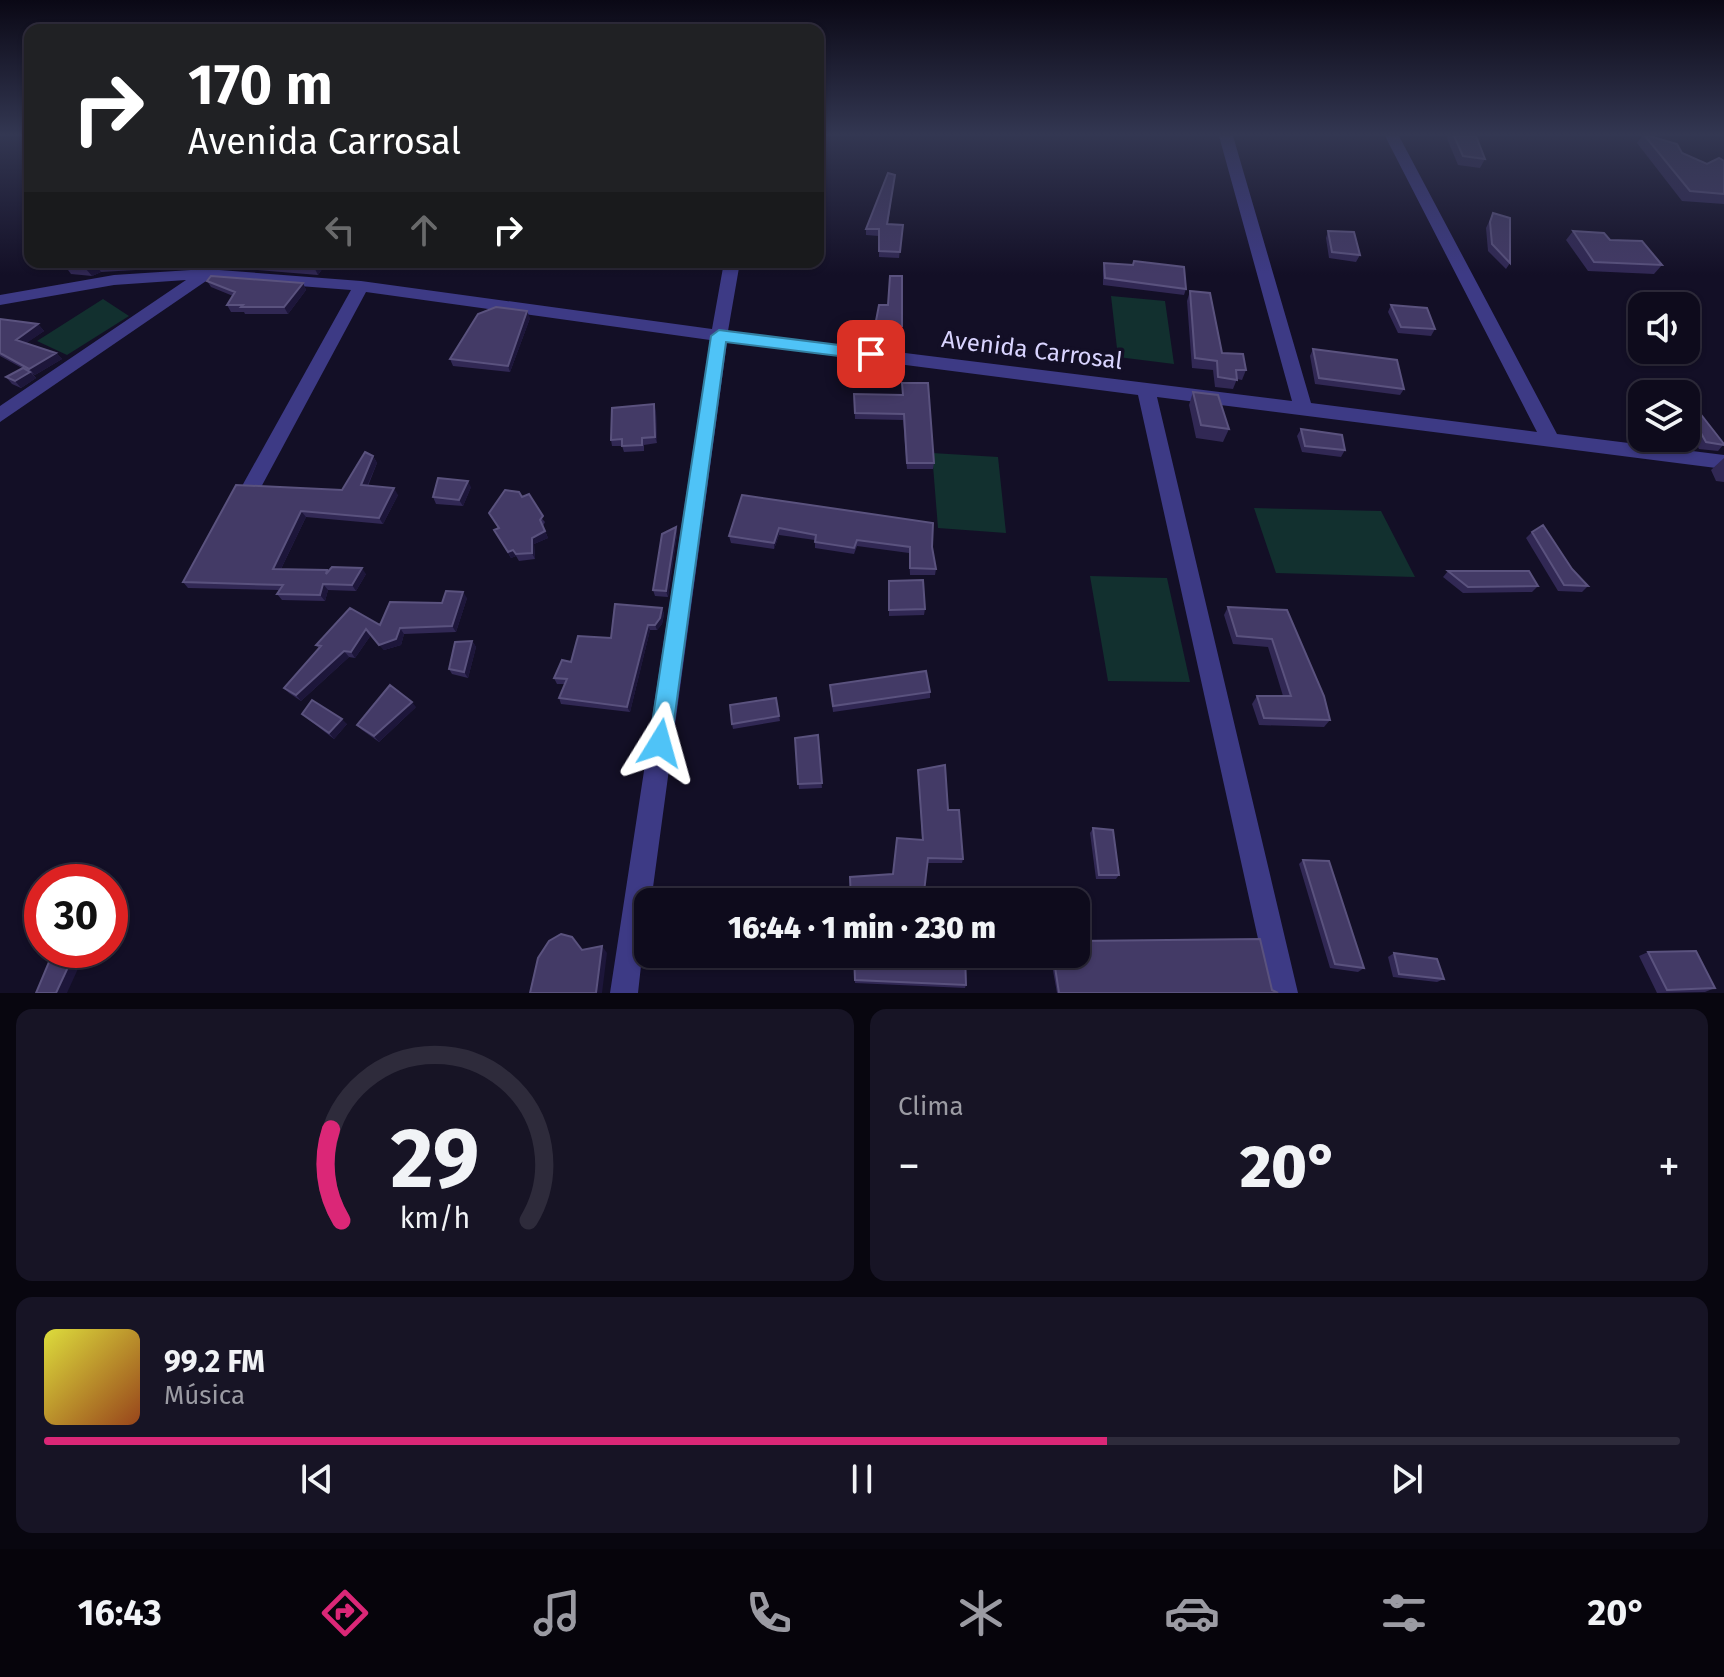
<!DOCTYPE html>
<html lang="es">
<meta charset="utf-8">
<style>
:root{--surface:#0e0b1c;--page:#171425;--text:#f1f3f6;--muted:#9b9ba3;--line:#2e2b3b;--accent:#db2777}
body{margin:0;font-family:"Fira Sans",sans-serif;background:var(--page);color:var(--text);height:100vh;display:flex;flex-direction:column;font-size:30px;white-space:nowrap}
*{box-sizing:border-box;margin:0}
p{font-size:26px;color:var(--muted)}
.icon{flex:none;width:44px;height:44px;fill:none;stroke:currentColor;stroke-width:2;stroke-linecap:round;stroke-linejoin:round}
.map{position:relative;height:993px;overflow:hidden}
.panel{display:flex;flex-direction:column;gap:16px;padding:16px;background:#08060f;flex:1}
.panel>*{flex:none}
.top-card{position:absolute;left:24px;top:24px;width:800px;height:244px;border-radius:16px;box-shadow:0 2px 6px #0004,0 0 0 2px var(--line);background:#202124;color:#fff;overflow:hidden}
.controls{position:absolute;left:1628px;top:292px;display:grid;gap:16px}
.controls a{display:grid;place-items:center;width:72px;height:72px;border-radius:16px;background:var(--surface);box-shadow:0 2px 6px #0004,0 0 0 2px var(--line);font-size:40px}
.speed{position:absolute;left:24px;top:864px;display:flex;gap:16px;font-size:40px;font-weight:700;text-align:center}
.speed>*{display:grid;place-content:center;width:104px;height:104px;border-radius:50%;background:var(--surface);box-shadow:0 2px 6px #0004,0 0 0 2px var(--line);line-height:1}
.speed .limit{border:12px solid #d22;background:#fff;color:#111}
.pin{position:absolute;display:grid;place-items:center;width:68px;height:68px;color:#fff;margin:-34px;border-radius:16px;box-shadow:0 4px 12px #0006}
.me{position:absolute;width:88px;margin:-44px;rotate:8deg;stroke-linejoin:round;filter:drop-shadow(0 0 6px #0008)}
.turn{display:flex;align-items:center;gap:28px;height:168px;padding:0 32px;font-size:36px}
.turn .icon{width:104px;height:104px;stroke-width:2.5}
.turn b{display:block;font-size:56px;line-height:68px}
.lanes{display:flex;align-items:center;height:76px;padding:0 32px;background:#0003;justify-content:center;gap:40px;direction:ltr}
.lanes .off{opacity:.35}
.big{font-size:60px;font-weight:800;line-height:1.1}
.panel .widget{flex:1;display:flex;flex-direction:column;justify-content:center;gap:12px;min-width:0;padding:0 28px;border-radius:16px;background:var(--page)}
.panel .dial{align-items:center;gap:0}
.dial svg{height:208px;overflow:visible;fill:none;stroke:var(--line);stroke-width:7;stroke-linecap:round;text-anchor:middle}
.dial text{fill:var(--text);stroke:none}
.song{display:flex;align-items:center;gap:24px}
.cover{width:96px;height:96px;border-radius:12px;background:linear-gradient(135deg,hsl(60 70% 55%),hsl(20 70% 35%))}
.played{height:8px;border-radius:4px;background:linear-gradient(90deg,var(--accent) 65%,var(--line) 65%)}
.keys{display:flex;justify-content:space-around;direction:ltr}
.heat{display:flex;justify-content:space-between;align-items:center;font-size:44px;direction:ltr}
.panel .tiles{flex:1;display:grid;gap:16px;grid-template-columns:1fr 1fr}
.widget:last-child{grid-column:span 2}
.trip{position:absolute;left:634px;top:888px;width:456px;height:80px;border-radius:16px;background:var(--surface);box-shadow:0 2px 6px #0004,0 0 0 2px var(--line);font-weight:800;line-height:80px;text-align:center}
.dock{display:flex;height:128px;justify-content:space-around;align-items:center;background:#06040b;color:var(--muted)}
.dock .icon{width:56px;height:56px}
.dock .selected{color:var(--accent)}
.dock b{font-size:36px;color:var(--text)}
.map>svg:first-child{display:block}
.green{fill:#12302f}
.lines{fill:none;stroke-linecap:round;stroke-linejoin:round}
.minor{fill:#3d3a85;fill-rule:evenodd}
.wall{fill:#312854}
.shaded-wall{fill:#1d163a}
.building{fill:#433a66;stroke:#5a527e;stroke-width:2}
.route{fill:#4fc3f7;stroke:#337fa1;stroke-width:2}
.labels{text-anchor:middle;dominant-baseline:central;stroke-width:7;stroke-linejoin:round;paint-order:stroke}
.street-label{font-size:24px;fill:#d9d4ff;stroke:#130f26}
</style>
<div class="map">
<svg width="1724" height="993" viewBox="0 0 1724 993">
<rect width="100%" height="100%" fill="#130f26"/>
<path class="green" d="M1111 296 1165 301 1174 364 1118 357Z
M103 299 129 316 67 355 37 341Z
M932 453 998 457 1006 533 938 528Z
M1254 508 1381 511 1415 577 1276 573Z
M1090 576 1167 578 1190 682 1108 681Z"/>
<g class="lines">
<path class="minor" d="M1219 136H1233L1311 403 1537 432 1385 136H1399L1557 434 1724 455V469L1157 397 1298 993H1270L1138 395 727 342 651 902H648L638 993H610L710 340 366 292 259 491H245L242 486 351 290 209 279 0 422V406L186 280 114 285 0 305V295L114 275 206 269 361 281 712 329 724 262H740L728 331 1292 401Z"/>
</g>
<path class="wall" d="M1446 136H1476L1485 159 1480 168 1458 165Z
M1642 136H1650L1707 164 1724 161V204L1682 201 1637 143Z
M895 175 888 224 903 225 899 258 879 257V236L866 235V229Z
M1493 213 1510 263 1506 269 1488 251 1486 228Z
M1328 231 1360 255 1356 262 1329 258 1326 238Z
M1573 231 1610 240 1662 265 1654 274 1588 271 1566 240Z
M70 262H327L318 275 206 266 101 272 92 276 71 274 65 266Z
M1104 263 1186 289 1184 295 1103 285V269Z
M902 276V332L875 333V326L888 305Z
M207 281 303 283 306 290 288 314H245L244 312H231L227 305 233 296 211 287Z
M1190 291 1222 353 1246 370 1242 380 1237 379 1233 389 1215 387 1213 370 1192 368 1187 301Z
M1391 305 1435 329 1431 336 1398 333 1388 312Z
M530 318 510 372 453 366 450 359Z
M0 319 38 324 44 331 26 343 56 353 62 359 35 375 32 373 36 378 21 388 12 384 6 377 22 368 0 356Z
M1313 349 1404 389 1400 395 1315 384 1310 356Z
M902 383 934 463 933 469H907L903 420 855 419 854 394 902 395Z
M1193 392 1229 429 1223 442 1196 438 1189 405Z
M656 411 657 443 644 445V451L624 452 622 446H612L611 440Z
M1692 417 1724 444 1718 451 1699 449 1686 423Z
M1301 429 1345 450 1341 457 1302 452 1297 436Z
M373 456 377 463 368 486 398 495 383 524 306 517 281 569 366 574 356 591 328 590 325 601 282 600 277 594 279 590 188 588 183 582 236 485 342 490Z
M1724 458V482L1716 481 1711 470Z
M471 487 463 506 436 504 433 497Z
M742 495 932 547 936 569 935 575H910L909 553 857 546 854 554 815 548V540L779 535 774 549 731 543 729 536Z
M522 497 545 522 543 526 548 538 534 544 535 559 519 561 516 556 511 558 494 530 498 528 489 513Z
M676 527 677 534 668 597 655 596 653 590Z
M1532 532 1572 569 1588 586 1582 592 1558 591 1526 538Z
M1448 571 1538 586 1532 592 1463 593 1443 577Z
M889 581 925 609 924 615 889 616Z
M467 598 456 632 404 634 401 645 384 650 371 635 355 658 349 657 301 701 289 693 284 688 319 648 316 645Z
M1228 607 1287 610 1330 720 1324 727 1259 725 1252 704 1257 696H1283L1268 647 1233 644 1224 615Z
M662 608 664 614 662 624 657 630H650L630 712 561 704 559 698 565 684H557L554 678 611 638Z
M472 641 476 647 468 678 452 674 449 669Z
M830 685 930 692V698L833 712Z
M776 698 780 721 733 729 732 724Z
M416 707 379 742 362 730 357 725Z
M302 714 347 724 334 739 308 719Z
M818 735 822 788 799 789 795 738Z
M918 770 948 810 963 859 962 863H927L924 892 962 902 850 877 893 874 922 840Z
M1093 828 1119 875 1116 879H1096L1090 833Z
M1303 860 1364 968 1358 972 1330 968 1299 864Z
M1648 952 1715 988 1705 992 1657 993 1639 956Z
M1394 953 1444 979 1437 982 1393 977 1388 957Z
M853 954 966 985 965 988 855 983Z
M1050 954H1076L1272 990 1278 993H1057Z"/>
<path class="shaded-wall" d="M318 262H327L318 275 314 267Z
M96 265 101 272 92 276 86 269Z
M303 283 306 290 288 314 284 307Z
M527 311 530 318 510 372 508 366Z
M38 324 44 331 21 347 16 340Z
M56 353 62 359 35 375 29 369Z
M30 372 36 378 21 388 15 381Z
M654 404 656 411 657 443 655 437Z
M373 456 377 463 365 491 361 485Z
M468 481 471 487 463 506 459 500Z
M394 488 398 495 383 524 379 518Z
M301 511 306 517 278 575 273 569Z
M676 527 677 534 668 597 666 591Z
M779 528V535L774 549V543Z
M545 531 548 538 534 544 535 559 532 553V538Z
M513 550 516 556 511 558 508 552Z
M362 568 366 574 356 591 352 585Z
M323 584 328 590 325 601 320 595Z
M463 592 467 598 456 632 452 626Z
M662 608 664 614 662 624 657 630 655 625Z
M648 625 650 630 630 712 627 707Z
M400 628 404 634 401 645 384 650 379 645Z
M366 629 371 635 355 658 351 652Z
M472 641 476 647 468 678 464 672Z
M344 651 349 657 301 701 296 695Z
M412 702 416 707 379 742 374 736Z
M342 719 347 724 334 739 329 733Z
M602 946 607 953 602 993H596Z
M76 950 86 951 67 993H56Z"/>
<path class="building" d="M1454 136H1476L1485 159 1463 156Z
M1645 136H1650L1677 144 1682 153 1707 164 1719 158 1724 161V194L1690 191Z
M888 173 895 175 887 224 903 225 900 252 879 251V229H866Z
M1493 213 1510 218V263L1492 244 1490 222Z
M1328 231 1354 232 1360 255 1332 252Z
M1573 231 1604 233 1610 240 1642 241 1662 265 1594 262Z
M1134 261 1184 267 1186 289 1105 278 1104 263 1133 265Z
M70 262H142L96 265 86 269 65 266Z
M244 262H318L314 267Z
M211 276 303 283 284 307H241L243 305H227L235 292 207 281Z
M890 276H902V326H875L879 305H888Z
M1190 291 1210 293 1222 353 1243 354 1246 370H1236L1237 380 1218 377 1217 361 1195 358Z
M1391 305 1427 308 1435 329 1401 327Z
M496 307 527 311 508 366 450 359 478 314Z
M0 319 38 324 16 340 56 353 29 369 0 353Z
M1313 349 1397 360 1404 389 1319 378Z
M23 368 30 372 15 381 6 377Z
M902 383H928L934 463H907L904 414 855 413 854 394 903 395Z
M1193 392 1218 395 1229 429 1201 425Z
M654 404 655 437 642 438V445L622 446V439L611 440 612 408Z
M1699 412 1724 444V445L1706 442 1692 417Z
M1301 429 1342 435 1345 450 1305 446Z
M365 452 373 456 361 485 394 488 379 518 301 511 273 569 327 570 326 574 332 567 362 568 352 585 323 584 320 595 277 594 283 585 183 582 236 485 342 490Z
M438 478 468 481 459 500 433 497Z
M505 490 519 492 522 497 529 494 543 516 540 520 545 531 532 538V553L516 554 513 550 508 552 494 530 499 528 489 513Z
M742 495 933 523 932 547 936 569 910 568V547L857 540 854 548 815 542 816 535 779 528 774 543 729 536Z
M1543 525 1572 569 1588 586 1564 585 1532 532Z
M676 527 666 591 653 590 662 534Z
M1448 571H1529L1538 586 1468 587Z
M923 580 925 609 889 610V581Z
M446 591 463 592 452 626 400 628 396 639 379 645 366 629 351 652 344 651 296 695 284 688 321 646 316 645 350 608 380 625 390 602 442 603Z
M615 604 662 608 660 618 655 625H648L627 707 559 698 567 679 554 678 562 660 571 662 578 636 611 638Z
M1228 607 1287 610 1324 696 1330 720 1264 718 1257 696H1291L1272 639 1237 636Z
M472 641 464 672 449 669 455 642Z
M926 671 930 692 833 706 830 685Z
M390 685 412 702 374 736 357 725Z
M776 698 779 716 732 724 730 705Z
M312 700 342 719 329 733 302 714Z
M818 735 822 783 798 784 795 738Z
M945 765 948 810H959L963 859 928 858 924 892 962 895V902H851L850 877 893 874 897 838 923 840 918 770Z
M1093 828 1113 830 1119 875H1099Z
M1303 860 1329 861 1364 968 1335 964Z
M561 934 572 937 582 950 602 946 596 993H530L538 958 549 941Z
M1260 939 1272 990 1278 993H1059L1053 954H1076V941Z
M54 950H76L56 993H36Z
M1696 951 1715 988 1667 990 1648 952Z
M1394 953 1437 959 1444 979 1399 974Z
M854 954H965L966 985 855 980Z"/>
<linearGradient id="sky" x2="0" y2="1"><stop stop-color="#0a0815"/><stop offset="0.49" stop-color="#333752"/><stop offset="1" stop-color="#333752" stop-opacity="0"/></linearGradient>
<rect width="1724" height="275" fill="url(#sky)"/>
<path class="route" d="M719 330 871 349 879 354 871 360 726 342 671 743 668 750 660 753 652 750 649 743 711 336Z"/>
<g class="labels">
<g class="street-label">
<text transform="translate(1032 350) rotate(7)">Avenida Carrosal</text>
</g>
</g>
</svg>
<div class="controls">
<a><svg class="icon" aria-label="sound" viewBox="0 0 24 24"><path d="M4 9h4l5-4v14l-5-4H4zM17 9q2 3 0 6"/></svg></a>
<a><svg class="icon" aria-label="layers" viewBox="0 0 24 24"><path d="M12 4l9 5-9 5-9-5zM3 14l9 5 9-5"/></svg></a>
</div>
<div class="speed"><div class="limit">30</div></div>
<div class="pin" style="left:871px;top:354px;background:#d93025"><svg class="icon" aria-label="arrive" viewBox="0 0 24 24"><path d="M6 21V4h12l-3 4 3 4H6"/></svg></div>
<svg class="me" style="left:660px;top:743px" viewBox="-20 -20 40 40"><path d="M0-17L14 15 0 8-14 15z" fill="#4fc3f7" stroke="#fff" stroke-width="4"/></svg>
<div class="trip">16:44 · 1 min · 230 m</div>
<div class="top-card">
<div class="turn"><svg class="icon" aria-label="right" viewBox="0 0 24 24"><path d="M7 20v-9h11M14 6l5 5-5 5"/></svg><div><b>170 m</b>Avenida Carrosal</div></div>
<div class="lanes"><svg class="icon off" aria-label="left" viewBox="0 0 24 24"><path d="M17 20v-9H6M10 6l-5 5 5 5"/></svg><svg class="icon off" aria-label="ahead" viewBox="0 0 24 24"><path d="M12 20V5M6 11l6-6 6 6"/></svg><svg class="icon" aria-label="right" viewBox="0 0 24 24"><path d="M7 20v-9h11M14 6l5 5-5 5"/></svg></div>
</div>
</div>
<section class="panel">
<div class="tiles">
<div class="widget dial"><svg viewBox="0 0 100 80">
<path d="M14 69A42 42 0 1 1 86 69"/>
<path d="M14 69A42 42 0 0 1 10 34" stroke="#db2777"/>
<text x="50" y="56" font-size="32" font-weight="700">29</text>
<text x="50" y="72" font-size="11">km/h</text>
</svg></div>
<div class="widget"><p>Clima</p>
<div class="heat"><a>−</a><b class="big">20°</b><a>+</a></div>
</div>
<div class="widget">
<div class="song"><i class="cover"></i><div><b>99.2 FM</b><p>Música</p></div></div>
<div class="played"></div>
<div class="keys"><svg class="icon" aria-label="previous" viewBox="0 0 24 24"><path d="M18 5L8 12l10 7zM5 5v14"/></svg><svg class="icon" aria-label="pause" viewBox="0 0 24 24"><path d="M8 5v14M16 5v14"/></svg><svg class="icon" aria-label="next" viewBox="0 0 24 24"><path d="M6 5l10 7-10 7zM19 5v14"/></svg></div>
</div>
</div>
</section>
<nav class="dock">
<b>16:43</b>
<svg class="icon selected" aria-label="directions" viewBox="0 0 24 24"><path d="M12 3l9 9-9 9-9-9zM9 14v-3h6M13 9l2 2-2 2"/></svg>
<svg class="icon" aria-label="music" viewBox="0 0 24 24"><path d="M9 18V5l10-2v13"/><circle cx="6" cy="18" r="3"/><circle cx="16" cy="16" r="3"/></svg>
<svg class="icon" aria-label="phone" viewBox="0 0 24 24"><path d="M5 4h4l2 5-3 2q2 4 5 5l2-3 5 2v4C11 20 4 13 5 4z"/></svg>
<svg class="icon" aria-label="climate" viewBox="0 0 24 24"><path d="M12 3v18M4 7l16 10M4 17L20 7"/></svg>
<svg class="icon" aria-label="car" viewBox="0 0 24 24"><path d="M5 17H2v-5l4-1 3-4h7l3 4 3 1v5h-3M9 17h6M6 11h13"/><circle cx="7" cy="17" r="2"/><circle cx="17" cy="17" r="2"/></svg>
<svg class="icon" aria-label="filters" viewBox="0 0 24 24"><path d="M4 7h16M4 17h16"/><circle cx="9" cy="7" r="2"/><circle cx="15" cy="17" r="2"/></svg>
<b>20°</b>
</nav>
